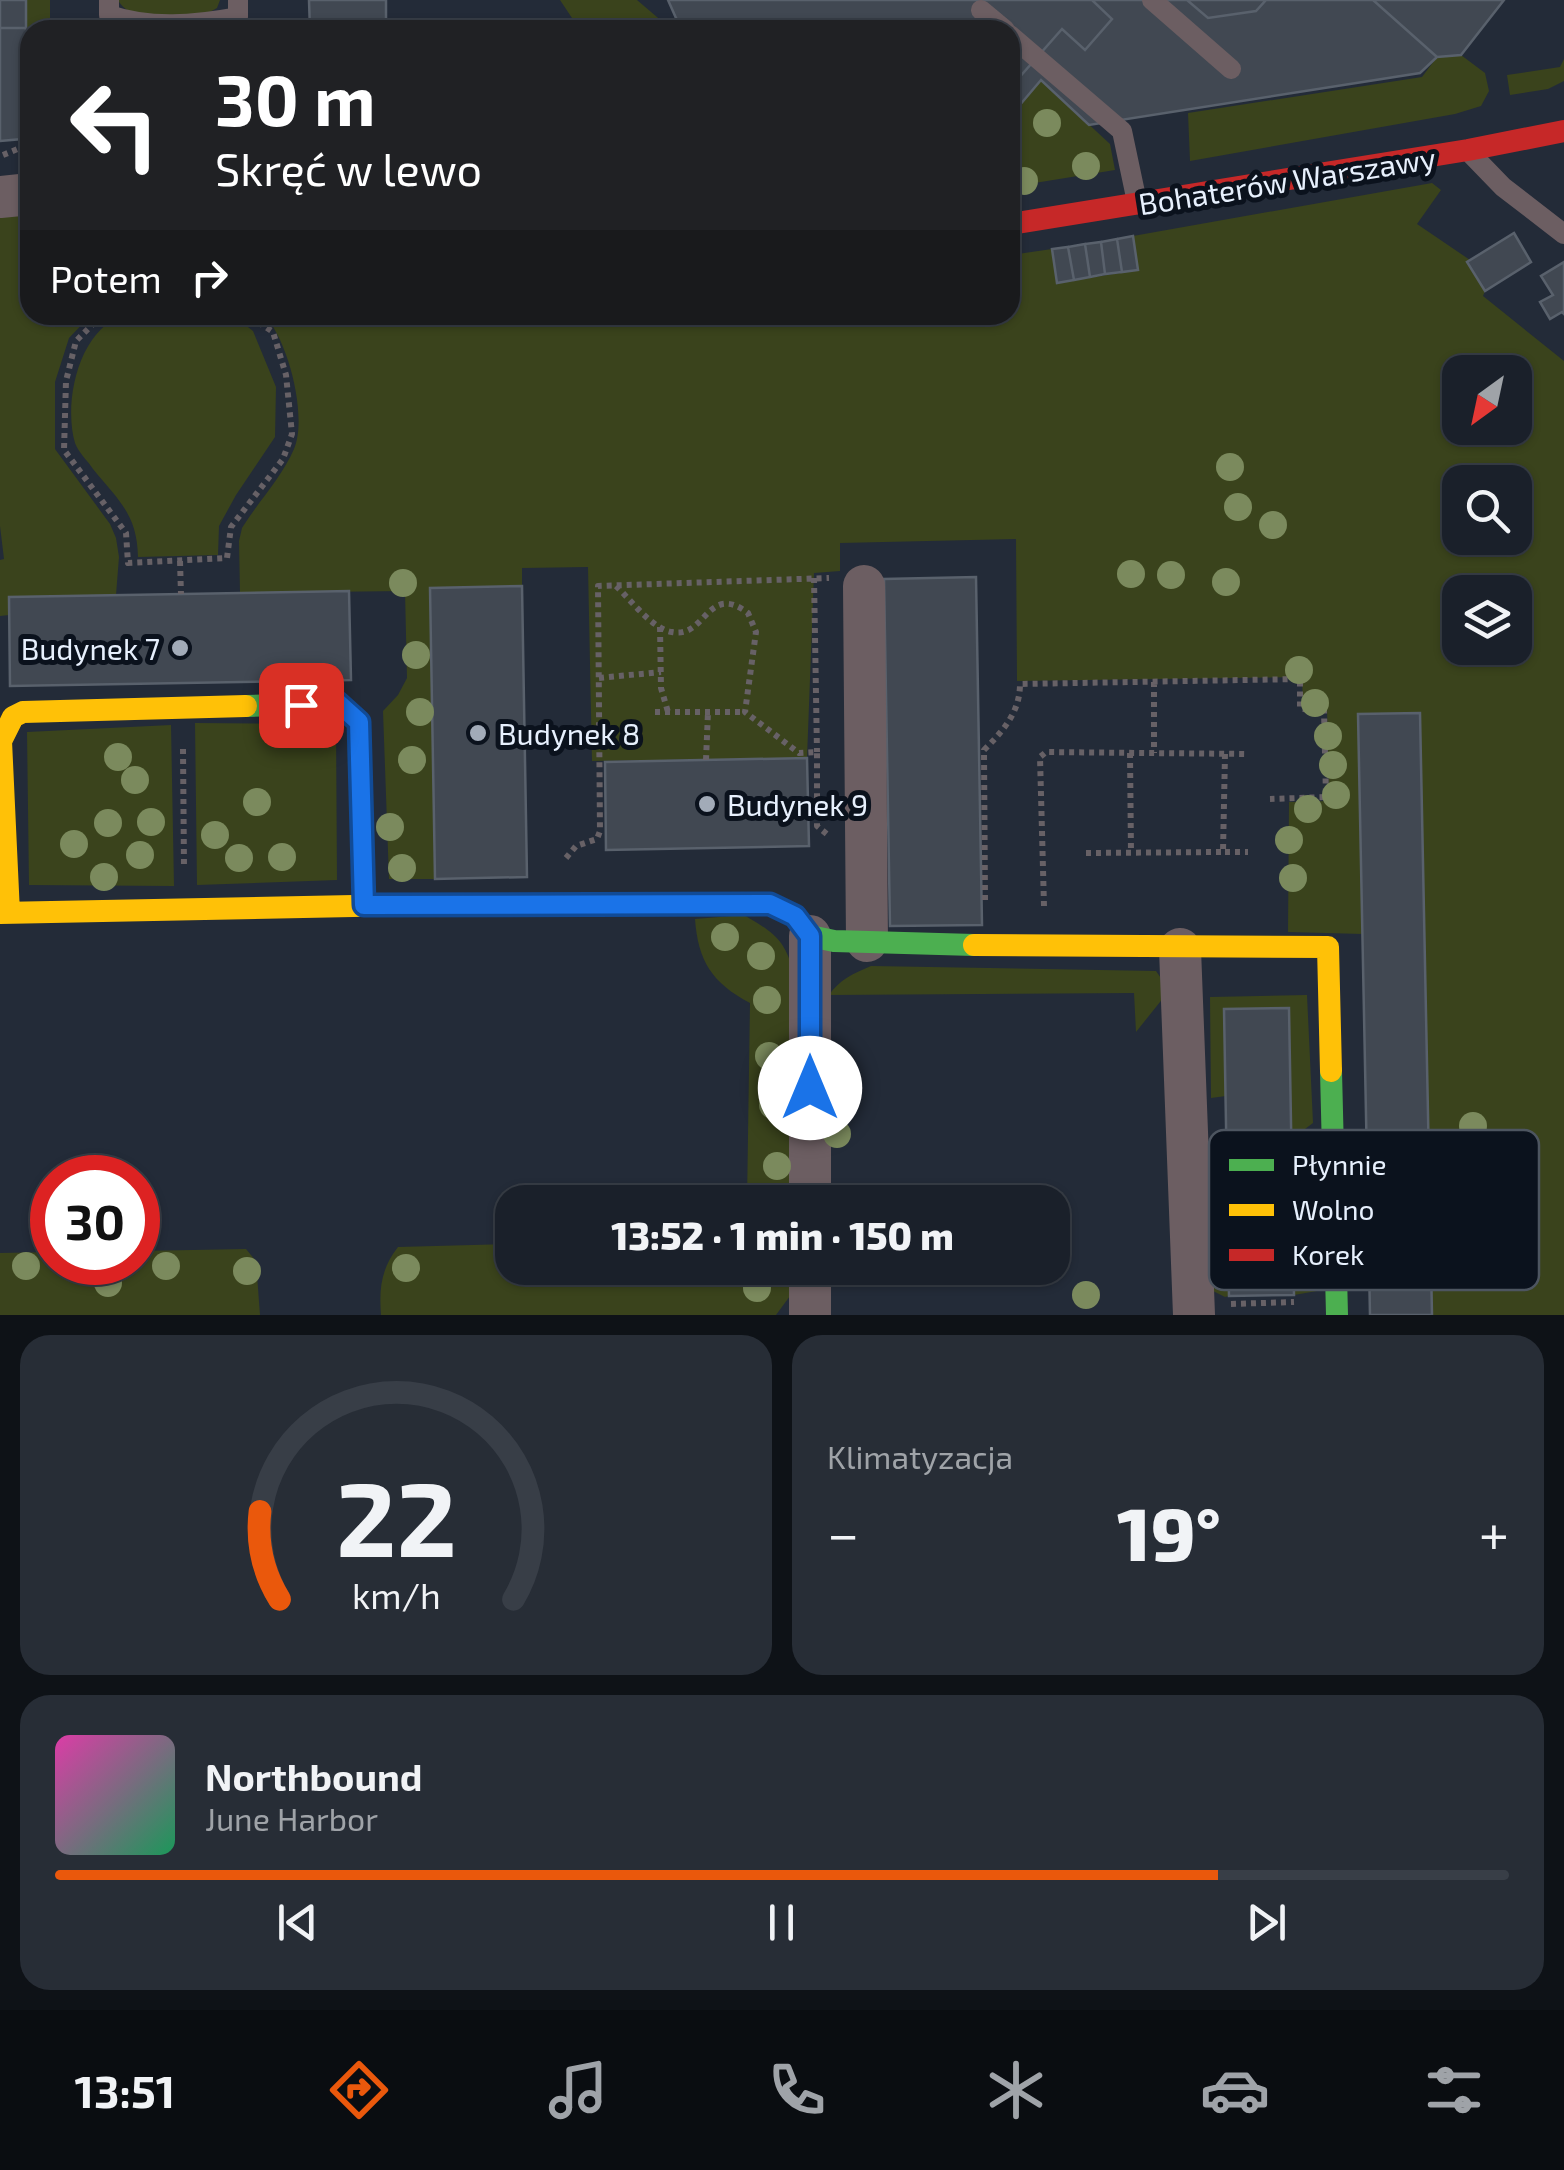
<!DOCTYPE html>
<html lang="pl">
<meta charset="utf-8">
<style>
:root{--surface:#1a202a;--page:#272d36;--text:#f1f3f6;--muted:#9fa3a8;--line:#383e47;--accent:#ea580c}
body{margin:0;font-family:"Exo 2",sans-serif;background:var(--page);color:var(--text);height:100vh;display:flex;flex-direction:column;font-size:38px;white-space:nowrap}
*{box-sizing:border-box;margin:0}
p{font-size:32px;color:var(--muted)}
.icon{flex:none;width:55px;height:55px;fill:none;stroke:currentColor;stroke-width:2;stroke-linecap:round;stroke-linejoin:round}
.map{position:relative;height:1315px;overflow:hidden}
.sheet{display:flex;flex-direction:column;gap:20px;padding:20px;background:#0e1217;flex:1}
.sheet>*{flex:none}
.top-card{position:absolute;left:20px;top:20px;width:1000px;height:305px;border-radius:30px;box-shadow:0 2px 8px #0004,0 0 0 2px var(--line);background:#202124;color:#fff;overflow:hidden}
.needle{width:65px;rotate:213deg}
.tools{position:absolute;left:1442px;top:355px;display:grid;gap:20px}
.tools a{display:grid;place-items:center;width:90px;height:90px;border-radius:20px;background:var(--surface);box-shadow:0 2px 8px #0004,0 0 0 2px var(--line);font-size:50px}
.speed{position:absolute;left:30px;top:1155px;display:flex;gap:20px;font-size:50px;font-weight:700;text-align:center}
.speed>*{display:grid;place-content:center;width:130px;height:130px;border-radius:50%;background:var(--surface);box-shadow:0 2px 8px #0004,0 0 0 2px var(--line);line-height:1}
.speed .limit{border:15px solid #d22;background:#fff;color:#111}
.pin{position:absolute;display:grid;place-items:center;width:85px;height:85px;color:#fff;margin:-42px;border-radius:20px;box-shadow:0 5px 15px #0006}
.me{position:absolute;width:110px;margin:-55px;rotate:0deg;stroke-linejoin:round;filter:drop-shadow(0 0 8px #0008)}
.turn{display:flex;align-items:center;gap:35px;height:210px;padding:0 30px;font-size:45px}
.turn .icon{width:130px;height:130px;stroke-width:2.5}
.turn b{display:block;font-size:70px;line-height:85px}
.then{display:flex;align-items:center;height:95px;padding:0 30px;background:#0003;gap:20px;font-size:38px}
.big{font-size:75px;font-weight:800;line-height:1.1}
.sheet .tile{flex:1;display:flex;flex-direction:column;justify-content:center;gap:15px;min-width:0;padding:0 35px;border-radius:30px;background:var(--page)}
.sheet .dial{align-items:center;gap:0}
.dial svg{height:260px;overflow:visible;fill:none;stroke:var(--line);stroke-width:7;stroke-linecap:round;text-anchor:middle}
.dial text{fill:var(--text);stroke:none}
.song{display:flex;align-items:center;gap:30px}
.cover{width:120px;height:120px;border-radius:15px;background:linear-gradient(135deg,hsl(320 70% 55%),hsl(150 70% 35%))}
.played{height:10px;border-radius:5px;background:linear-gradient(90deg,var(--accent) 80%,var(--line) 80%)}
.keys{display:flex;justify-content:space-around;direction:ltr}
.heat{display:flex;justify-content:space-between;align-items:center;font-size:55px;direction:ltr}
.sheet .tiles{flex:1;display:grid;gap:20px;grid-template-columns:1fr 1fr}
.tile:last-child{grid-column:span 2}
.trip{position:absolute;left:495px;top:1185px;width:575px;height:100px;border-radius:30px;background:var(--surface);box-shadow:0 2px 8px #0004,0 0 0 2px var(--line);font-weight:800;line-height:100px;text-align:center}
.tab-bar{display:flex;height:160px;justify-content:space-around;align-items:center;background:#0a0d11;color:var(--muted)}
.tab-bar .icon{width:70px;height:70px}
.tab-bar .active{color:var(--accent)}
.tab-bar b{font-size:45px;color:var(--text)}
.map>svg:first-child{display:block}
.green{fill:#3a431c;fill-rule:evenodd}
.building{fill:#414852;stroke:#59616c;stroke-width:2.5}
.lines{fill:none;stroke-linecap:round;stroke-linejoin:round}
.path{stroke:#676166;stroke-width:6;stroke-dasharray:5 5;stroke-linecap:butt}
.lane{stroke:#6c5e62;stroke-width:20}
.street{stroke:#6c5e62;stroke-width:42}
.fast{stroke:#4caf50;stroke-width:22}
.slow{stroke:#ffc107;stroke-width:22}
.jam{stroke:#c62828;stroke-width:22}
.tree{fill:#7b8a5d}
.route-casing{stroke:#114b97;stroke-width:25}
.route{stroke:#1a73e8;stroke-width:18}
.poi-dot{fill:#a2abb8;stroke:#0b121d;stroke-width:4}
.labels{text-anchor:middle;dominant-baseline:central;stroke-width:10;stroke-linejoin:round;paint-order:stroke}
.street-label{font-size:30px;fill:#e7f0fd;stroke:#0b121d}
.poi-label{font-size:30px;fill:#e7f0fd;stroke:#0b121d;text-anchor:start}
.key{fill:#0b121d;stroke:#4d5560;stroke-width:2.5}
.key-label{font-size:28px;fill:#e7f0fd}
</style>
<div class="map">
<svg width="1564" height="1315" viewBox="0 0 1564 1315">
<rect width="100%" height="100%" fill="#232b38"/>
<path class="green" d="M0 0H50V30H30V133L0 135Z
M118 0H220L217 8 208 13C182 14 132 27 118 0Z
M560 0H637L664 23 676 18 687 30H580Z
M1461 55 1485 73 1489 91 1481 106 1455 114 1190 161 1188 113 1422 77 1437 57Z
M1564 59V81L1548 89 1510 95 1507 75 1560 67Z
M1041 80 1110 144 1115 170 1010 187V97L1018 105Z
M1432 183 1441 190 1417 224 1470 260 1467 263 1485 291 1483 296 1564 361V1315H1432L1419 713 1358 714 1363 934 1288 932 1289 802 1329 801 1327 707H1303L1302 677 1017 681 1016 539 840 543V571L814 573 807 758 592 761 588 567 522 568V586L430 588 435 879H389L383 711 398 695 407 678 405 591 240 593 239 541 242 528C258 502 282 477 294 449 308 417 288 339 264 315H1010V255L1052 249 1058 283 1138 270 1133 236ZM1460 372H1515V428H1460ZM1460 482H1515V538H1460ZM1460 592H1515V648H1460Z
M0 216H30V315H91L69 338 55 382V449L110 524 116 538 119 557 116 595 9 597V615L0 616V560L4 559 0 526Z
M124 315 235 317 253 331 276 387 275 437 236 495 219 526 218 555 138 557C137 514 119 501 93 469 88 461 78 452 75 443 63 402 79 329 124 315Z
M195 723 336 724 337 880 197 885Z
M171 725 174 886 29 885 27 732Z
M744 915C774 933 785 939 794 974V1202H747L750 1003C712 983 698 961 695 919Z
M871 966 1156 971 1163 981 1164 997 1136 1032 1134 993 829 995C839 980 854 973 871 966Z
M1307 995 1313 1123 1305 1129 1291 1130 1289 1009 1226 1096 1211 1098 1210 997Z
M1209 1150H1227L1229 1296 1225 1297 1213 1291Z
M1291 1150H1305L1314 1156 1317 1291 1294 1295Z
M512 1244V1268H795L790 1296 776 1315H381C379 1288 381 1269 398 1247Z
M246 1249 256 1261 260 1315H0V1253L52 1252V1262H138V1251Z"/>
<path class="building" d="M0 0H26V28H0Z
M309 0H386V30H310Z
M668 0H1092L1112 19 1085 50 1062 29 1010 88V30H687L676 18Z
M1092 0H1187L1208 18 1256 11 1266 0H1373L1437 57 1420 73 1089 125 1041 80 1019 106 1010 97V88L1062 29 1085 50 1112 19Z
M1187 0H1266L1256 11 1208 18Z
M1373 0H1504L1461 55 1437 57Z
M0 28H26L28 111H20L22 139 0 141Z
M1514 233 1531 262 1485 291 1467 262Z
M1133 236 1138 270 1122 272 1117 239Z
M1117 239 1122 272 1105 274 1101 242Z
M1101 242 1105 274 1090 277 1085 244Z
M1085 244 1090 277 1074 280 1068 247Z
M1068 247 1074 280 1057 283 1052 249Z
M1564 262V314L1562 312 1550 319 1540 302 1553 295 1541 276Z
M976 577 982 925 890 926 884 579Z
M522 586 527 877 435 879 430 588Z
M349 591 351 680 10 686 9 597Z
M1420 713 1432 1315H1370L1358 714Z
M807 758 809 846 606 850 605 762Z
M1289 1008 1294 1295 1229 1296 1224 1009Z"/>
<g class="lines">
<path class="path" d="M3 155 30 144
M102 315 76 341 66 381 64 450 126 533 128 563 227 558 231 527 283 459 292 434 286 375 273 332 248 315
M180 561 181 594
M814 578 817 752
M616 586C631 600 652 629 672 632 706 639 707 582 748 613L756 632 745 712 799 753 817 752V826L828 835
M660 627 661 688 668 712
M599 678 661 672
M1154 682V753
M655 712H745
M183 749 184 867
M1130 753 1131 853
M1225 754 1223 852H1248
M706 760 708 712
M1086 853 1223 852
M566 858 576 846 597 839 600 831 598 586 829 578
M985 900 984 750C1003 731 1020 712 1020 684L1300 679V709L1324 710 1326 797 1270 799
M1044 906 1040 757 1046 752 1247 754
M1231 1304 1294 1302"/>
<path class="lane" d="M109 0V15C150 29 195 25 238 17V0
M1152 0 1231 69
M981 10 1005 30
M1010 35 1122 131 1137 202
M1472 155 1503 187 1564 234"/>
<path class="street" d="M0 197 30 194
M864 586 867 941
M1180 949 1194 1315
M810 1202V936
M810 1315V1268"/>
<path class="fast" d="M246 706 338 703 359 722 364 905
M403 905 769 904 795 916 810 936 834 941 974 945
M1331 1071 1337 1315"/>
<path class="slow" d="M0 913 403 905
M9 913 1 741 13 717 23 712 246 706
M974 945 1328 947 1331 1071"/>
<path class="jam" d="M1010 224 1468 150 1564 131"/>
</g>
<g class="tree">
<circle cx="1047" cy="123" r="14"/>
<circle cx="1086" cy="166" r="14"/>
<circle cx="1024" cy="181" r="14"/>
<circle cx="1230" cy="467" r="14"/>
<circle cx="1238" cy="507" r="14"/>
<circle cx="1273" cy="525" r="14"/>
<circle cx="1131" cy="574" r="14"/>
<circle cx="1171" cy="575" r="14"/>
<circle cx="1226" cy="582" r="14"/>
<circle cx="403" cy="583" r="14"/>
<circle cx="416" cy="655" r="14"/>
<circle cx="1299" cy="670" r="14"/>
<circle cx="1315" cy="703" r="14"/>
<circle cx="420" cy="712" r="14"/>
<circle cx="1328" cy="736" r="14"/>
<circle cx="118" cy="757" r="14"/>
<circle cx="412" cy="760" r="14"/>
<circle cx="1333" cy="765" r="14"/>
<circle cx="135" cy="780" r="14"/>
<circle cx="1336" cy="795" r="14"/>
<circle cx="257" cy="802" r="14"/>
<circle cx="1308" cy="809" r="14"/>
<circle cx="151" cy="822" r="14"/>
<circle cx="108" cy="823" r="14"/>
<circle cx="390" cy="827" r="14"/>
<circle cx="215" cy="835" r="14"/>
<circle cx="1289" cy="840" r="14"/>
<circle cx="74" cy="844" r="14"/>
<circle cx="140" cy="855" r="14"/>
<circle cx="282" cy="857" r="14"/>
<circle cx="239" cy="858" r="14"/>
<circle cx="402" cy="868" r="14"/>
<circle cx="104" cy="877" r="14"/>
<circle cx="1293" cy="878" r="14"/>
<circle cx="725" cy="937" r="14"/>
<circle cx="761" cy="956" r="14"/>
<circle cx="767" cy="1000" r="14"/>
<circle cx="769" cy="1056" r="14"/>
<circle cx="773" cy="1105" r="14"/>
<circle cx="1473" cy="1126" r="14"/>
<circle cx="837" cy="1134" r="14"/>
<circle cx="777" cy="1166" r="14"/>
<circle cx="26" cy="1266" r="14"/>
<circle cx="166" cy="1266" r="14"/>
<circle cx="406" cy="1268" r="14"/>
<circle cx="247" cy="1271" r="14"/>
<circle cx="108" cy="1283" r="14"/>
<circle cx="757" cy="1288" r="14"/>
<circle cx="1086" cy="1295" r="14"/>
</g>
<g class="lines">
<defs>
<path id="route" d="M301 705 338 703 359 722 364 905 770 904 795 916 810 936V1088"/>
</defs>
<use href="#route" class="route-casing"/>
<use href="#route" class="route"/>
</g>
<g class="poi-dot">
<circle cx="180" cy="648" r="10"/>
<circle cx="478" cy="733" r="10"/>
<circle cx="707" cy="804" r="10"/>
</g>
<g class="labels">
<g class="street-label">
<text transform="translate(1287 180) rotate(-9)">Bohaterów Warszawy</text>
</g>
<g class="poi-label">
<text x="160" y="648" text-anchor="end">Budynek 7</text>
<text x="498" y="733">Budynek 8</text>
<text x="727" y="804">Budynek 9</text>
</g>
</g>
<rect x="1209" y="1130" width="330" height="160" rx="15" class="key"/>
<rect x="1229" y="1159" width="45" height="12" fill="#4caf50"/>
<rect x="1229" y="1204" width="45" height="12" fill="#ffc107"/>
<rect x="1229" y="1249" width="45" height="12" fill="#c62828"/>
<g class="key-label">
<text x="1292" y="1175">Płynnie</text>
<text x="1292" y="1220">Wolno</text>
<text x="1292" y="1265">Korek</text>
</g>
</svg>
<div class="tools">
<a><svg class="needle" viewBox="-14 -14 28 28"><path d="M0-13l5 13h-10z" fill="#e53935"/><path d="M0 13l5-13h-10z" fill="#9fa3a8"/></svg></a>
<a><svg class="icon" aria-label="search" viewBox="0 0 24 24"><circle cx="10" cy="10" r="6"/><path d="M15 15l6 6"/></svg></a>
<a><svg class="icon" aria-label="layers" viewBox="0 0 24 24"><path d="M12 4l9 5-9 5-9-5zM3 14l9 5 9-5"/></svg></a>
</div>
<div class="speed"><div class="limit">30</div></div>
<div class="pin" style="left:301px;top:705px;background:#d93025"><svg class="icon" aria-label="arrive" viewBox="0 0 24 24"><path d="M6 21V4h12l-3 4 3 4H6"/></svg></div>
<svg class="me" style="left:810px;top:1088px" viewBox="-20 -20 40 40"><circle r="19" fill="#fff"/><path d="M0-13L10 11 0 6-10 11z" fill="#1a73e8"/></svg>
<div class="trip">13:52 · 1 min · 150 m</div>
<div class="top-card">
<div class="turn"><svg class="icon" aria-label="left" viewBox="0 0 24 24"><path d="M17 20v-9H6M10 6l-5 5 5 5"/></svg><div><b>30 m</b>Skręć w lewo</div></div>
<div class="then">Potem<svg class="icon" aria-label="right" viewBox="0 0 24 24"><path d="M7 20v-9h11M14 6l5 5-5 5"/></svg></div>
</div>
</div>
<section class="sheet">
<div class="tiles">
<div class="tile dial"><svg viewBox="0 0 100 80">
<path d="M14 69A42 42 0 1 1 86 69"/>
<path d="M14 69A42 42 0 0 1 8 42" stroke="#ea580c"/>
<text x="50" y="56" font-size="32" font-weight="700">22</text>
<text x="50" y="72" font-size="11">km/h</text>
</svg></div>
<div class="tile"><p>Klimatyzacja</p>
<div class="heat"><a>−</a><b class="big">19°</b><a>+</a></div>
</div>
<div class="tile">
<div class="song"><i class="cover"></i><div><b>Northbound</b><p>June Harbor</p></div></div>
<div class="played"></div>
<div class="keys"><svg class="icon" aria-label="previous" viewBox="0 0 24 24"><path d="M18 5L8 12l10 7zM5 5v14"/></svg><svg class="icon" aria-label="pause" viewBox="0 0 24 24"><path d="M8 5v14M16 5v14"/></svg><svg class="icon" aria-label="next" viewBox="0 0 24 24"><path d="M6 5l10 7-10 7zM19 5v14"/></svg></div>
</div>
</div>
</section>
<nav class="tab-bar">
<b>13:51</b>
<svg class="icon active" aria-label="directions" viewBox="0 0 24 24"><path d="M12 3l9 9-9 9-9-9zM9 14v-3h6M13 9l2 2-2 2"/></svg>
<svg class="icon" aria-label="music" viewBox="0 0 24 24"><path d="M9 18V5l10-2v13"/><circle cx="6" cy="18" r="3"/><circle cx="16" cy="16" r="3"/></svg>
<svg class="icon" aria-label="phone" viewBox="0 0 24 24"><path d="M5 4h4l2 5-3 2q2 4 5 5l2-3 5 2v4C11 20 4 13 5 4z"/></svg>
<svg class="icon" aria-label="climate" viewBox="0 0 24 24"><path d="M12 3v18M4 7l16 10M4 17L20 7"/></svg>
<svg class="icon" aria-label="car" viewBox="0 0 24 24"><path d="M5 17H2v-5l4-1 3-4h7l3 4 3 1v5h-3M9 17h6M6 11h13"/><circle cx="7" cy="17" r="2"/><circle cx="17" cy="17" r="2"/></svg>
<svg class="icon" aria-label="filters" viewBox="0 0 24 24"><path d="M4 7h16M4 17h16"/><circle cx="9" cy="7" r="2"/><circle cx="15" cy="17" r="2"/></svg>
</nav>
